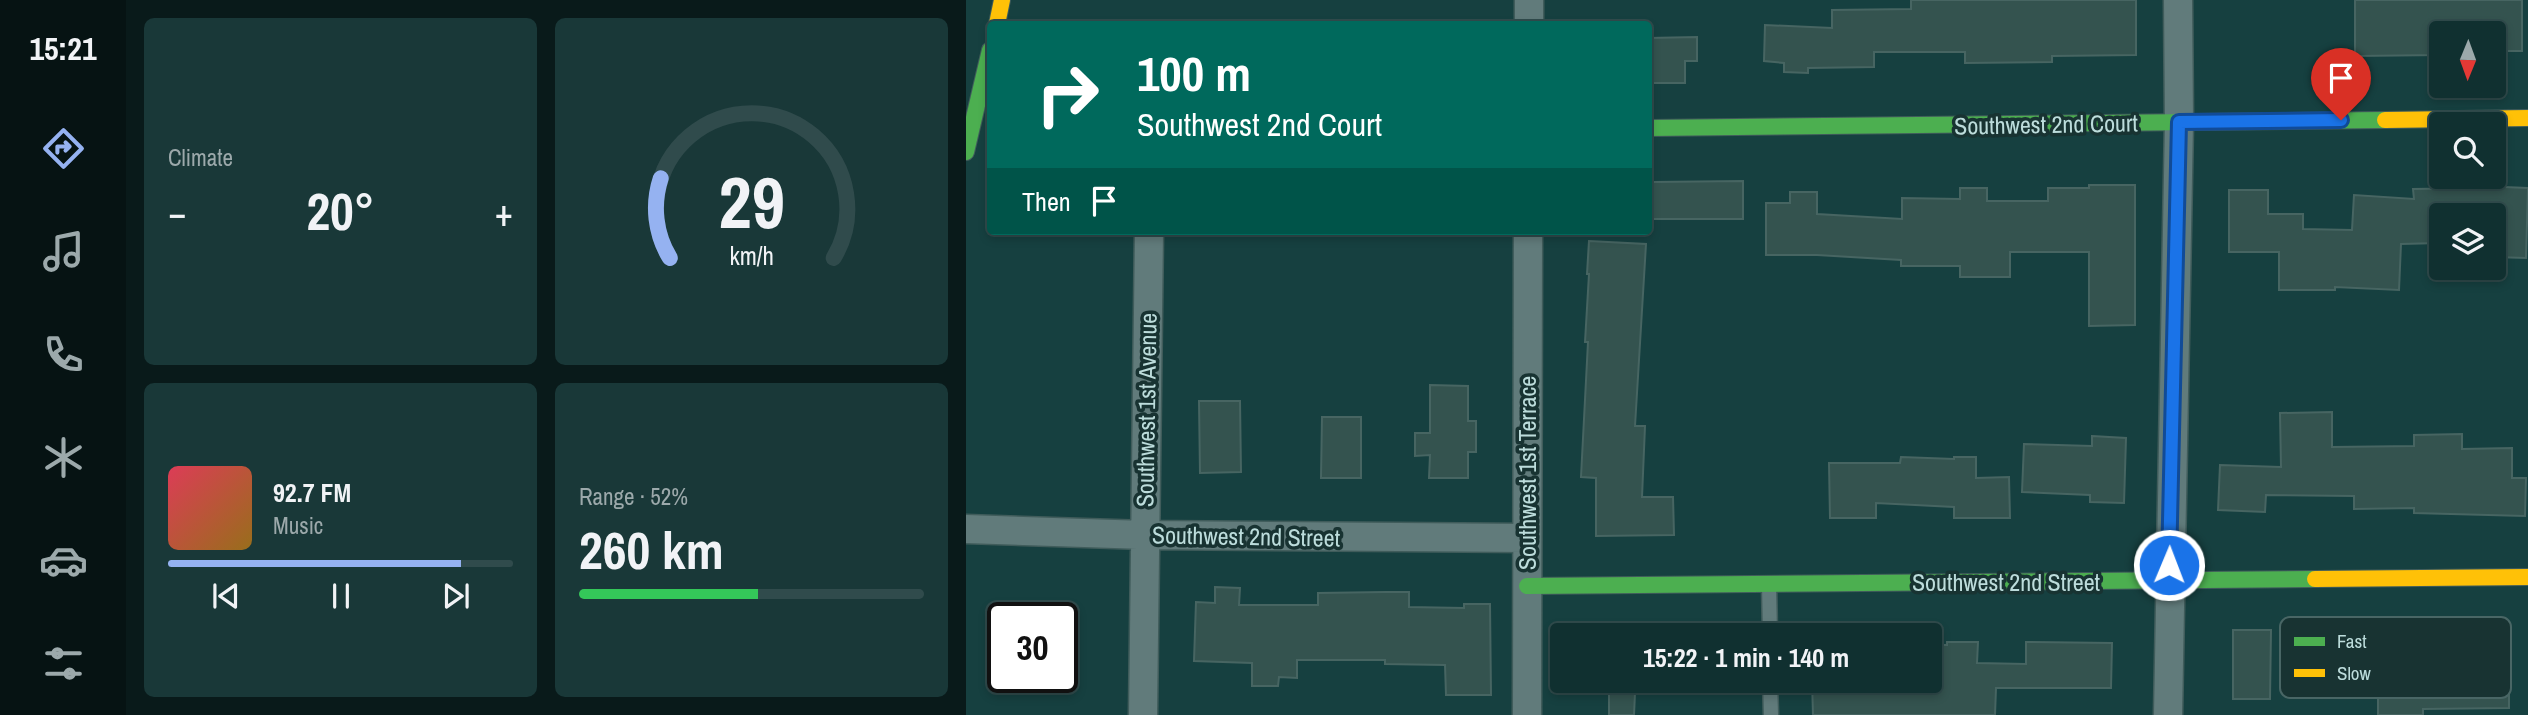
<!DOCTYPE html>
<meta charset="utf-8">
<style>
:root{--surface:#103030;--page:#193838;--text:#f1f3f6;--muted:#9ca9ab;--line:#304b4c;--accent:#95b2f1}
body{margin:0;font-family:"Archivo Narrow",sans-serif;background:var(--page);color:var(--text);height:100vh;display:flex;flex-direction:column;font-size:26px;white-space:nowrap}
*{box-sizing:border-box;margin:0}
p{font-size:23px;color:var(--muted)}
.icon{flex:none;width:38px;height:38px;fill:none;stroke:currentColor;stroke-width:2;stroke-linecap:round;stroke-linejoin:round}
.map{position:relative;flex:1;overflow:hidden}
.side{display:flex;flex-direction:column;gap:18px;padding:18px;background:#091a1a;width:840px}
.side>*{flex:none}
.banner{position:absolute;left:21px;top:21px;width:665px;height:214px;border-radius:7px;box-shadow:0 4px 10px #0003,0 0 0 2px var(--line);background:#00695c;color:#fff;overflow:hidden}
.needle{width:46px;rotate:181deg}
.tools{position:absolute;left:1463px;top:21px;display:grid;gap:14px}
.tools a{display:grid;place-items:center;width:77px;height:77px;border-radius:7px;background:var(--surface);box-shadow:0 4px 10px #0003,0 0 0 2px var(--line);font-size:35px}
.speed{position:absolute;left:21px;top:602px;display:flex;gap:14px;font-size:35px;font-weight:700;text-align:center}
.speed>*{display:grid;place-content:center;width:91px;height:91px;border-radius:50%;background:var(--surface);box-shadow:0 4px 10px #0003,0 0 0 2px var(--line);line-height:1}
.speed .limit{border:4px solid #111;border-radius:10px;background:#fff;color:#111}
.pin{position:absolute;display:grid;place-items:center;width:60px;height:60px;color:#fff;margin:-72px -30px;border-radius:50% 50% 50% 0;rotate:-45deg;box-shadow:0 0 7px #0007}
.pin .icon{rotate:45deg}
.me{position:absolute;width:77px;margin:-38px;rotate:1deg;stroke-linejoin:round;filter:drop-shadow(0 0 5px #0008)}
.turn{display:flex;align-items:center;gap:24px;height:147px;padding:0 35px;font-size:32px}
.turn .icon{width:91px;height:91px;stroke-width:2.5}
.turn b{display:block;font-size:49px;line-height:60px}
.then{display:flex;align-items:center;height:66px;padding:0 35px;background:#0003;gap:14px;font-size:26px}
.big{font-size:52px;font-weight:800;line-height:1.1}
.side .widget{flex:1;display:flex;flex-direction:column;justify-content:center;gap:10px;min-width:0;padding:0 24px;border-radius:10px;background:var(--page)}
.side .dial{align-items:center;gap:0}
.dial svg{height:182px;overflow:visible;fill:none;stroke:var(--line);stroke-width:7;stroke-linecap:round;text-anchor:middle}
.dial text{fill:var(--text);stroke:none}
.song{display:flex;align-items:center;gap:21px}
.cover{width:84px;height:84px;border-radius:10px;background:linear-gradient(135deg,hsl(350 70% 55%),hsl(40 70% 35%))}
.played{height:7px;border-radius:4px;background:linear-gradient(90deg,var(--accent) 85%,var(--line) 85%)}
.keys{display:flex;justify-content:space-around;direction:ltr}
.heat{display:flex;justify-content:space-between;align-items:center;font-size:38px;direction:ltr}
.charge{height:10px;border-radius:5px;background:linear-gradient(90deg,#34c759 52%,var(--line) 0)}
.side .tiles{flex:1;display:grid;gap:18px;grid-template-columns:repeat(2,1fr)}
.trip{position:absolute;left:584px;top:623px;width:392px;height:70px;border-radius:7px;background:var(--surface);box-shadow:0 4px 10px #0003,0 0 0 2px var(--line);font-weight:800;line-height:70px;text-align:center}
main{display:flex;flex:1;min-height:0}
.tab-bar{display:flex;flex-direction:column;width:126px;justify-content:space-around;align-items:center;background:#061313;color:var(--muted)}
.tab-bar .icon{width:49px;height:49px}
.tab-bar .current{color:var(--accent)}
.tab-bar b{font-size:32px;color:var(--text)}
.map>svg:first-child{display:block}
.building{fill:#34534f;stroke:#476562;stroke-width:2}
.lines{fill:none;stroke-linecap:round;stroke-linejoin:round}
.lane-casing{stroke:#405c5b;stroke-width:17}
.street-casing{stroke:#405c5b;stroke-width:31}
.fast-casing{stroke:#405c5b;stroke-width:18}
.slow-casing{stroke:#405c5b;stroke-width:18}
.lane{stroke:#617b7b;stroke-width:14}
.street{stroke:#617b7b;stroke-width:28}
.fast{stroke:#4caf50;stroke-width:16}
.slow{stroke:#ffc107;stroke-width:16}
.route-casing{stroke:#114b97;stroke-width:18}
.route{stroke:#1a73e8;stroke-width:12}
.labels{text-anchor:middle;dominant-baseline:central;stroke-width:7;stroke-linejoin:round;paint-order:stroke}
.street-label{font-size:24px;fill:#bcdcdb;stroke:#183332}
.key{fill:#183332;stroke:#496665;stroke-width:2}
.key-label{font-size:19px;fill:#bcdcdb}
</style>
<main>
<nav class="tab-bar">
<b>15:21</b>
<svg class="icon current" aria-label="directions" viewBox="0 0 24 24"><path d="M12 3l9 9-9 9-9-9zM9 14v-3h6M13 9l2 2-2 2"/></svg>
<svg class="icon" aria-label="music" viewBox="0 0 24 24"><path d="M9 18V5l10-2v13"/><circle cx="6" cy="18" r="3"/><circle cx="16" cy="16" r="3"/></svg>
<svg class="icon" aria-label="phone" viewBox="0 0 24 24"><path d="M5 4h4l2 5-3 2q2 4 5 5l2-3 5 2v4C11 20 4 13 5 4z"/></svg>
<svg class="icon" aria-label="climate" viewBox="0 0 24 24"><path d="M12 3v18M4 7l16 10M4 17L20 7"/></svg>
<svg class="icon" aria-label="car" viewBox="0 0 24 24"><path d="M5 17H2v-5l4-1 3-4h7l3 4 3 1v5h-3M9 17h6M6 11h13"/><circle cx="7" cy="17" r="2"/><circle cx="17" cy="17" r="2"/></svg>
<svg class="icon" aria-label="filters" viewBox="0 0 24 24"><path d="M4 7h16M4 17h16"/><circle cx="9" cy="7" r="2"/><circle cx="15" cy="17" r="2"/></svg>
</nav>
<section class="side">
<div class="tiles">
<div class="widget"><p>Climate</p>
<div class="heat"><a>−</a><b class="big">20°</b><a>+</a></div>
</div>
<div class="widget dial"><svg viewBox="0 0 100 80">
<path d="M14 69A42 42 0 1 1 86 69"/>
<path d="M14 69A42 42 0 0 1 10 34" stroke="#95b2f1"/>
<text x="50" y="56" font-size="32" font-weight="700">29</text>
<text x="50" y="72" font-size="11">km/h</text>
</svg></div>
<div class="widget">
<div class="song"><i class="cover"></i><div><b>92.7 FM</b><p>Music</p></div></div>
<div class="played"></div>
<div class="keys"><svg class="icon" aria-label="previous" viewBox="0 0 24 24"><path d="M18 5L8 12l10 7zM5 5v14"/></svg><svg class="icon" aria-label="pause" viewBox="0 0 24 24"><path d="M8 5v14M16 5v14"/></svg><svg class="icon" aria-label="next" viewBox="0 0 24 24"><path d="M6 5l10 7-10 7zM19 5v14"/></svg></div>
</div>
<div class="widget"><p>Range · 52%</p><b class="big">260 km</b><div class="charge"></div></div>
</div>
</section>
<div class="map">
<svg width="1562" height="715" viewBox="0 0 1562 715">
<rect width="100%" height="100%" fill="#164040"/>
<path class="building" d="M945 0H1170V55L1086 56V62L999 63V52H908V67L842 68V73L818 72V63L798 61 799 25 866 28V10L945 9Z
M1389 0H1556V51H1528V33H1475V55L1389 56Z
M731 37V61H719V83H682V38Z
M777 181V219H686V182Z
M1123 185H1169V325L1123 326V252H1044V277H994V266H935V260L851 255H800V203H824V192H851V214L936 219V198L994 199V188H1021V201H1082V188H1123Z
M1514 186 1562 188 1560 258 1528 257V215H1475V226H1472L1473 243 1435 244 1433 290 1369 287V290H1313V252H1263V190H1302V214H1337V229L1386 230 1388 195 1448 199 1447 189 1514 188Z
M623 241 680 244 669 426H679L676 497H707L708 535 630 536V478L615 477 622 342H619L623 274H621Z
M464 385 502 386V421H510V452H502V478H463L464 455 449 456V433H464Z
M233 401H274L275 472 234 473Z
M1366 412V447L1448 446V435L1496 434V449L1546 448V478H1560L1559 516 1448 513V508L1388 509V496L1300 495 1299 512 1252 510 1254 465 1315 467 1314 413Z
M356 417H395V478H355Z
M1126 436 1160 438 1158 503 1124 502V495L1056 492 1058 444 1126 446Z
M935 457 988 459V457H1010V478L1043 477 1044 518H988V507L910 503V518H864L863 463H934Z
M249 587 274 588 273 605H352V593L419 592H443V607L498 608V604H524L525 695H480L479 665 419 664V660H331V678L313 677 312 686H286V663L228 661 230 602 249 603Z
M1267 630H1305L1304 699H1267Z
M1518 640V642H1543V708L1457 709V715H1412V653H1432V641Z
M981 642H1012L1011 663 1060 664V642L1146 643 1145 688H1030L1029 715H847L846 681H964V645H981Z
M643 693H669L668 715H643Z"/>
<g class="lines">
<defs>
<path id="lane" d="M803 584 804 635
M804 681 805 715"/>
<path id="street" d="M563 24V0
M0 529 179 535 561 538
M177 715 183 231
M561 715 562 231
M1202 715 1213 122 1212 0"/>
<path id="fast" d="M682 128 1419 120
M0 152 24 50
M561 586 1349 579"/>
<path id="slow" d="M31 24 36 0
M1419 120 1562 118
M1349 579 1562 577"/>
</defs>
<use href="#lane" class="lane-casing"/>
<use href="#street" class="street-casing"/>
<use href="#fast" class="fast-casing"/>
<use href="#slow" class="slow-casing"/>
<use href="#lane" class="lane"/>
<use href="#street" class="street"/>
<use href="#fast" class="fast"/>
<use href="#slow" class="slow"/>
</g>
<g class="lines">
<defs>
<path id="route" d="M1203 565 1213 122 1375 120"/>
</defs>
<use href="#route" class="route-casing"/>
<use href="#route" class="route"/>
</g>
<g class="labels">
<g class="street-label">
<text transform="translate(1080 124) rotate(-1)">Southwest 2nd Court</text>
<text transform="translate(180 410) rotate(-89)">Southwest 1st Avenue</text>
<text transform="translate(561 473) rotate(-90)">Southwest 1st Terrace</text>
<text transform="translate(280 536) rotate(1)">Southwest 2nd Street</text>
<text x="1040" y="582">Southwest 2nd Street</text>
</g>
</g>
<rect x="1314" y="617" width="231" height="81" rx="10" class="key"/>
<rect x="1328" y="637" width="31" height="9" fill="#4caf50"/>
<rect x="1328" y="669" width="31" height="8" fill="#ffc107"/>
<g class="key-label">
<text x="1371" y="648">Fast</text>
<text x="1371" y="680">Slow</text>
</g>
</svg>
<div class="tools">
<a><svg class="needle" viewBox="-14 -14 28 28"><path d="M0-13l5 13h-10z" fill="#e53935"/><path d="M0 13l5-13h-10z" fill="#9ca9ab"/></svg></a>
<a><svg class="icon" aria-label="search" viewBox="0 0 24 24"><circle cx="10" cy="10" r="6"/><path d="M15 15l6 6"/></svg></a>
<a><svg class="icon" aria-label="layers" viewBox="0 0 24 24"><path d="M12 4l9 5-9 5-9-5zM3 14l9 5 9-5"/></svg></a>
</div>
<div class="speed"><div class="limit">30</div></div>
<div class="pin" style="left:1375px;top:120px;background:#d93025"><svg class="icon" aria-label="arrive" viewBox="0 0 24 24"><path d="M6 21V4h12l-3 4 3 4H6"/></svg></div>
<svg class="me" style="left:1203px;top:565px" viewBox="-20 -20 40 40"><circle r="17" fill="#1a73e8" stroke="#fff" stroke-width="3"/><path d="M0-11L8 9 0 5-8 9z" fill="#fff"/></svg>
<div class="trip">15:22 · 1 min · 140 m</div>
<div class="banner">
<div class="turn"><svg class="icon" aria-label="right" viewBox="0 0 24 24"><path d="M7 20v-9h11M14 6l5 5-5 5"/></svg><div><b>100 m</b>Southwest 2nd Court</div></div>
<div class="then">Then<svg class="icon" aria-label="arrive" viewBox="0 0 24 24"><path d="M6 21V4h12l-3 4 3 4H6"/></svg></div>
</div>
</div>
</main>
